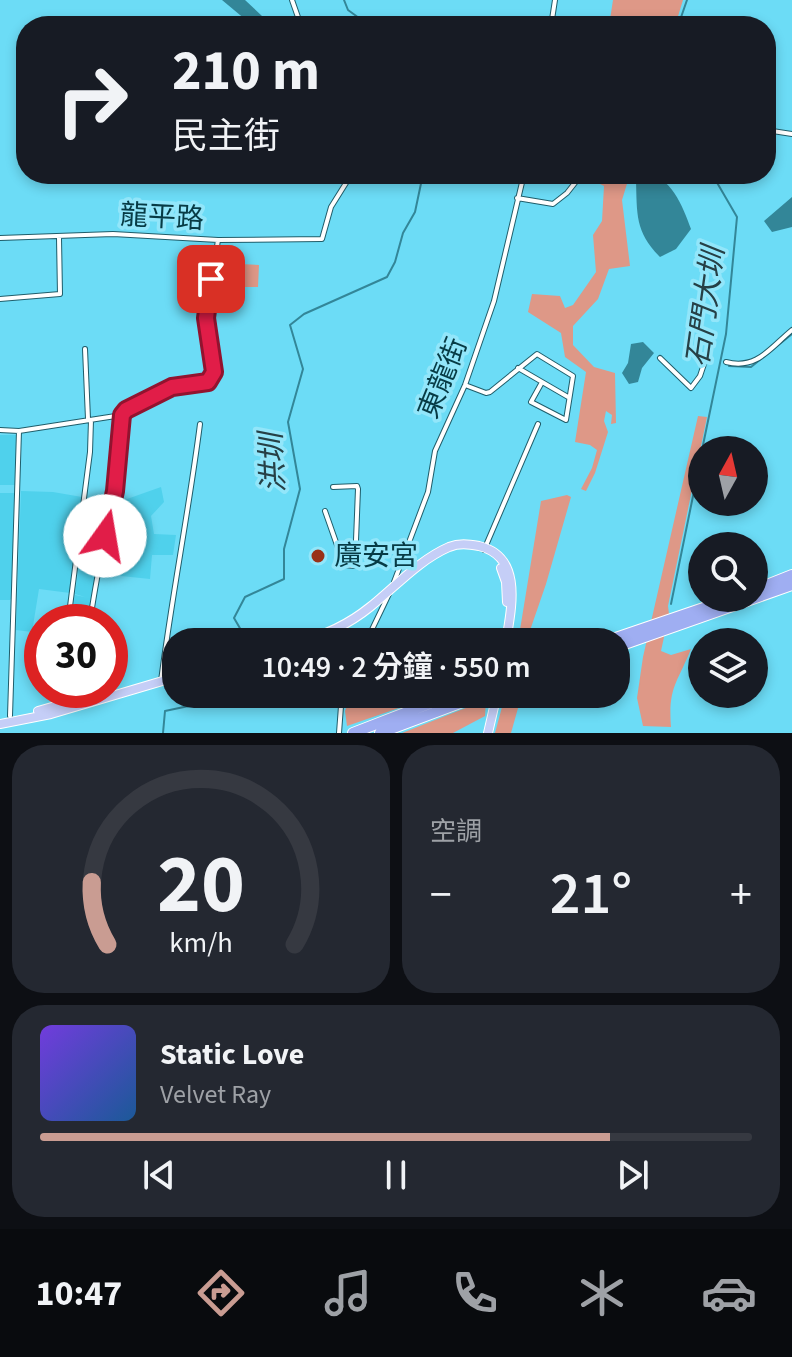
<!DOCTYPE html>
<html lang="zh-TW">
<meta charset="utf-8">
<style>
:root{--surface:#171b24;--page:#242831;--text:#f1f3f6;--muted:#9ea1a6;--line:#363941;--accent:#c99c92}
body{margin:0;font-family:"Source Sans 3","Noto Sans TC",sans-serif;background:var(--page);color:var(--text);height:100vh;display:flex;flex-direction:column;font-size:30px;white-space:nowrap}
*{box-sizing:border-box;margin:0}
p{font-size:26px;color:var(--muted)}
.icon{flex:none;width:44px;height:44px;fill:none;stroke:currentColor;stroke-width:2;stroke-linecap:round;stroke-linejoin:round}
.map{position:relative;height:733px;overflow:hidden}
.panel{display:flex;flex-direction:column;gap:12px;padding:12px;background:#0d0f14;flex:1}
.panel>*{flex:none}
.guide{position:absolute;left:16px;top:16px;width:760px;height:168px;border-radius:32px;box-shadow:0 4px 12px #0003;background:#171b24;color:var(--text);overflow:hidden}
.needle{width:52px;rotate:8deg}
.fabs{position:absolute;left:688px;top:436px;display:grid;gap:16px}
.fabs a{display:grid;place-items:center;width:80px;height:80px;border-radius:50%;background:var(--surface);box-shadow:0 4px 12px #0003;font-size:40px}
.speed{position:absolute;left:24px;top:604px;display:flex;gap:16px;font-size:40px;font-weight:700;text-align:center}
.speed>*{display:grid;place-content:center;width:104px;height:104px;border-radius:50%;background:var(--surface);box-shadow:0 4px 12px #0003;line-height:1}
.speed .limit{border:12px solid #d22;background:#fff;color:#111}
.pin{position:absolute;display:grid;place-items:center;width:68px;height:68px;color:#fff;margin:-34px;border-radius:16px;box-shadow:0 4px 12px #0006}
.me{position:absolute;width:88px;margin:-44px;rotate:13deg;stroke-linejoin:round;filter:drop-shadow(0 0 6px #0008)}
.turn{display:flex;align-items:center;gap:28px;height:168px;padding:0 24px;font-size:36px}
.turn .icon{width:104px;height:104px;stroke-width:2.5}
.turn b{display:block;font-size:56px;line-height:68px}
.big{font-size:60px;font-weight:600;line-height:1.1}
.panel .card{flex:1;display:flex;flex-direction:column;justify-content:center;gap:12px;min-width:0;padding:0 28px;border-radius:32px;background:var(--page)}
.panel .dial{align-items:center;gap:0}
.dial svg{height:208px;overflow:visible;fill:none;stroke:var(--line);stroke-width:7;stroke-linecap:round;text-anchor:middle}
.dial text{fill:var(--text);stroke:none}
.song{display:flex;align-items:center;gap:24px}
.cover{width:96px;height:96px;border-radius:12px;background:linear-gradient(135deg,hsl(260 70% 55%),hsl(210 70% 35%))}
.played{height:8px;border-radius:4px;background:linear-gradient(90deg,var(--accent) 80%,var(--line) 80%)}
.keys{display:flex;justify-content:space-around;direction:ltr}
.heat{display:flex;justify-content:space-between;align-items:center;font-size:44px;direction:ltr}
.panel .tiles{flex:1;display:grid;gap:12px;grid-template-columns:1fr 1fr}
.card:last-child{grid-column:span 2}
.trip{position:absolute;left:162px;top:628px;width:468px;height:80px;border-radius:32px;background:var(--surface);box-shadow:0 4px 12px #0003;font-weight:600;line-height:80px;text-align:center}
.dock{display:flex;height:128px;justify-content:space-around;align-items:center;background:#090b0e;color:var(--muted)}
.dock .icon{width:56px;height:56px}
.dock .on{color:var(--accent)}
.dock b{font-size:36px;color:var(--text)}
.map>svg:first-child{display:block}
.built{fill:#4fd1ec}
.green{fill:#de9887}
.water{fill:#338698}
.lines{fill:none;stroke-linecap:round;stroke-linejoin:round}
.stream{stroke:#338698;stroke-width:2}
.street-casing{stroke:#205d6a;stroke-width:6}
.primary-casing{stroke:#fff;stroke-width:10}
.highway-casing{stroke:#fff;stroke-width:12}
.street{stroke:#fff;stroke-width:4}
.primary{stroke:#c5cef7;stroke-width:8}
.highway{stroke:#9faef2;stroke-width:10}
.route-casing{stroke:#92132f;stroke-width:20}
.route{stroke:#e11d48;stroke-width:14}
.poi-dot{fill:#993118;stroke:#92e6fa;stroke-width:3}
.labels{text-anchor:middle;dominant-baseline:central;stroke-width:7;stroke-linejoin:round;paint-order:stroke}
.street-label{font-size:28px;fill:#073b45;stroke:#92e6fa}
.poi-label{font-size:28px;fill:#073b45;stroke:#92e6fa;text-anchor:start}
.water-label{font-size:30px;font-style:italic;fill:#264046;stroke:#92e6fa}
</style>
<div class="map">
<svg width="792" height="733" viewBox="0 0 792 733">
<rect width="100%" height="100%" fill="#6cdcf6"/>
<path class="built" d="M0 435H16L15 485H0Z
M161 487 164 502 151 516 154 534 176 535 173 555H152L150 579 102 574 118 497 127 499Z
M21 491 53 492 82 497 70 593 39 589 32 632 16 630Z
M0 493H14L12 597 10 600H0Z
M83 537 102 539 88 622H71L75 595 85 597 75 594Z"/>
<path class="green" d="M613 0H683L675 26H609Z
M589 174H630L622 200 630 266 609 269 598 299 573 326V345L594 367 615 373 616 423 611 424 612 415 606 411 604 421 608 432 595 473 586 491 581 489 592 468 597 450 590 445 575 442 586 372 565 357 561 333 528 312 532 294 560 296 565 308 573 305 596 272 593 235 602 221 604 186 588 178Z
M216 263 259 265 258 287H213Z
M698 416 707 417 668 606 669 614 661 651 671 655 691 649C677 684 668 687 671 727L643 726 637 698 643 657Z
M567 495 571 497 546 584 526 642H518L541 501Z
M352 694H358L354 708 389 694H439L347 726 345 711Z
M522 694 511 733H495L505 696Z
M486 700 485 716 453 733H402Z"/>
<path class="water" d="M222 0H245L262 16 292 26 252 25Z
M643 174C671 174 683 207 691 229L676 249 660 257C635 232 637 214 636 180Z
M792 197V227L772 232 764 221Z
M643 342 654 353 642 368 638 382 629 384 622 373 628 363 631 344Z"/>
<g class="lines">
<path class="stream" d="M344 0 348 10 370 26
M678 26 687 0
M729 366 751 367 792 334
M702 450 726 334 737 217 712 174
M671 604 702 452
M248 642 234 618 245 597 284 579V549L300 489 288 422 303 369 290 325 304 314 387 277 395 262 403 233 415 212 423 174
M163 733 165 711 217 700 226 694"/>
<defs>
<path id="street" d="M292 0 299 20 311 26
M551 26 555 0
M766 130 792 134
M517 198 553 204 567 193 582 174
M0 238 113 234 218 240 322 239 331 207 346 183 349 174
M0 299 60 294 59 238
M85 349 88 419
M660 358 691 388 700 376 707 355
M726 362C757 370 770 348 792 330
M518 368 568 397
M465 385 486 393 490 392 537 354 573 376 566 420 531 402 541 384
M0 430 19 431 122 415 126 410 172 387 208 382 212 379 214 372 206 318 218 240
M325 511 344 565 355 566 358 489 357 486 333 487
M484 550 538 424
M394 582 428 492 435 451 465 385 494 301 524 174
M68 622 90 452 91 420
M90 622C99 552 120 486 122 415
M366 642 389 594
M161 681C172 595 189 510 200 424
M69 702 73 690
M56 704 58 690
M10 716 19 431
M339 733 341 706 346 694"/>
<path id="primary" d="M501 568 506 582 507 602
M298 642C323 636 349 624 370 607 395 587 419 560 449 547 459 543 468 544 479 546 524 557 511 609 506 642
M38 711 83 698
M0 724 51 714 176 677
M488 733 497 694"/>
<path id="highway" d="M754 590 792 575
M604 642 733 598
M616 647 792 585
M353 733 454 694
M380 733 484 694"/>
</defs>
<use href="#street" class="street-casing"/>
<use href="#primary" class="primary-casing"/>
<use href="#highway" class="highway-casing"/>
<use href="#street" class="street"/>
<use href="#primary" class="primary"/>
<use href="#highway" class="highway"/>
</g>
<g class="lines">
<defs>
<path id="route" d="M105 536 115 491 122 415 126 410 172 387 208 382 214 372 206 318 211 279"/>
</defs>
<use href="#route" class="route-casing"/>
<use href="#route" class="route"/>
</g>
<circle class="poi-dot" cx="318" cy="556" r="8"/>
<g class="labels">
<g class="street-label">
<text transform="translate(162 217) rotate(3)">龍平路</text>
<text transform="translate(443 378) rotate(-68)">東龍街</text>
</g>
<g class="poi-label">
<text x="334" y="556">廣安宮</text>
</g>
<g class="water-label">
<text transform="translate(706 307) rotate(-82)">石門大圳</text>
<text transform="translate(273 463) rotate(-93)">洪圳</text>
</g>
</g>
</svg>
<div class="fabs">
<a><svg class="needle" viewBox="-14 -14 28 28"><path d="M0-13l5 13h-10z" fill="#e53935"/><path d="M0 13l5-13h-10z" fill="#9ea1a6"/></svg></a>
<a><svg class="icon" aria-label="search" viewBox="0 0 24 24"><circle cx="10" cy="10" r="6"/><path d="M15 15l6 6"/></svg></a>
<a><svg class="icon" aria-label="layers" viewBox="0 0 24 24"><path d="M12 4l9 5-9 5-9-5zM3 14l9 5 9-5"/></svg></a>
</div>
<div class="speed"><div class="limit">30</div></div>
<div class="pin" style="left:211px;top:279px;background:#d93025"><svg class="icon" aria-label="arrive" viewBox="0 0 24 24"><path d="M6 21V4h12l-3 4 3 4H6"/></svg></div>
<svg class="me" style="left:105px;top:536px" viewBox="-20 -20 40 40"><circle r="19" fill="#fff"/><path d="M0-13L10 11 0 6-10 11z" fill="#e11d48"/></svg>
<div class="trip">10:49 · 2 分鐘 · 550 m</div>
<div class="guide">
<div class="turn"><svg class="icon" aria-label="right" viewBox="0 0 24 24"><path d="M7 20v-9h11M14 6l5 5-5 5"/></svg><div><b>210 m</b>民主街</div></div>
</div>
</div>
<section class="panel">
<div class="tiles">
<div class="card dial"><svg viewBox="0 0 100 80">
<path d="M14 69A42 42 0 1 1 86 69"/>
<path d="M14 69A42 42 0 0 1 8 45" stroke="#c99c92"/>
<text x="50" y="56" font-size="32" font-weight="700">20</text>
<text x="50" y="72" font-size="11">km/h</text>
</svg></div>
<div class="card"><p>空調</p>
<div class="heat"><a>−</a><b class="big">21°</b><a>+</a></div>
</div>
<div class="card">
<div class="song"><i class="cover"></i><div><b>Static Love</b><p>Velvet Ray</p></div></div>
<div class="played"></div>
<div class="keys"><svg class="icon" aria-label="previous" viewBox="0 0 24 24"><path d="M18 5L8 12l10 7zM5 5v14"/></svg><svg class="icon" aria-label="pause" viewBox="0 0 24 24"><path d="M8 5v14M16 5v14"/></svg><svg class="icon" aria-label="next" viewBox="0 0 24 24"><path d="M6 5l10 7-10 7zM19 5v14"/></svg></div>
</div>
</div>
</section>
<nav class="dock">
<b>10:47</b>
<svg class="icon on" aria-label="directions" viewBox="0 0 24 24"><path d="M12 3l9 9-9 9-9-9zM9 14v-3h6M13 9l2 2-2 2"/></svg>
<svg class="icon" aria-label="music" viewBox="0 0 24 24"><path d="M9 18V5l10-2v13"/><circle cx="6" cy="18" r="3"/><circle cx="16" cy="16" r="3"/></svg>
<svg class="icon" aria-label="phone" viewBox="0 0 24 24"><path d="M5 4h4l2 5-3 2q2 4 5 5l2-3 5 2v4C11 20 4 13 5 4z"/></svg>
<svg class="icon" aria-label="climate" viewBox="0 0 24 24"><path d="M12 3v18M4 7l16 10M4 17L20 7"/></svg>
<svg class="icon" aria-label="car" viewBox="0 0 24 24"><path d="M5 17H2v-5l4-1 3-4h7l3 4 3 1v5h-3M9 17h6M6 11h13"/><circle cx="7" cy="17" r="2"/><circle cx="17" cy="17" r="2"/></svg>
</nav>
